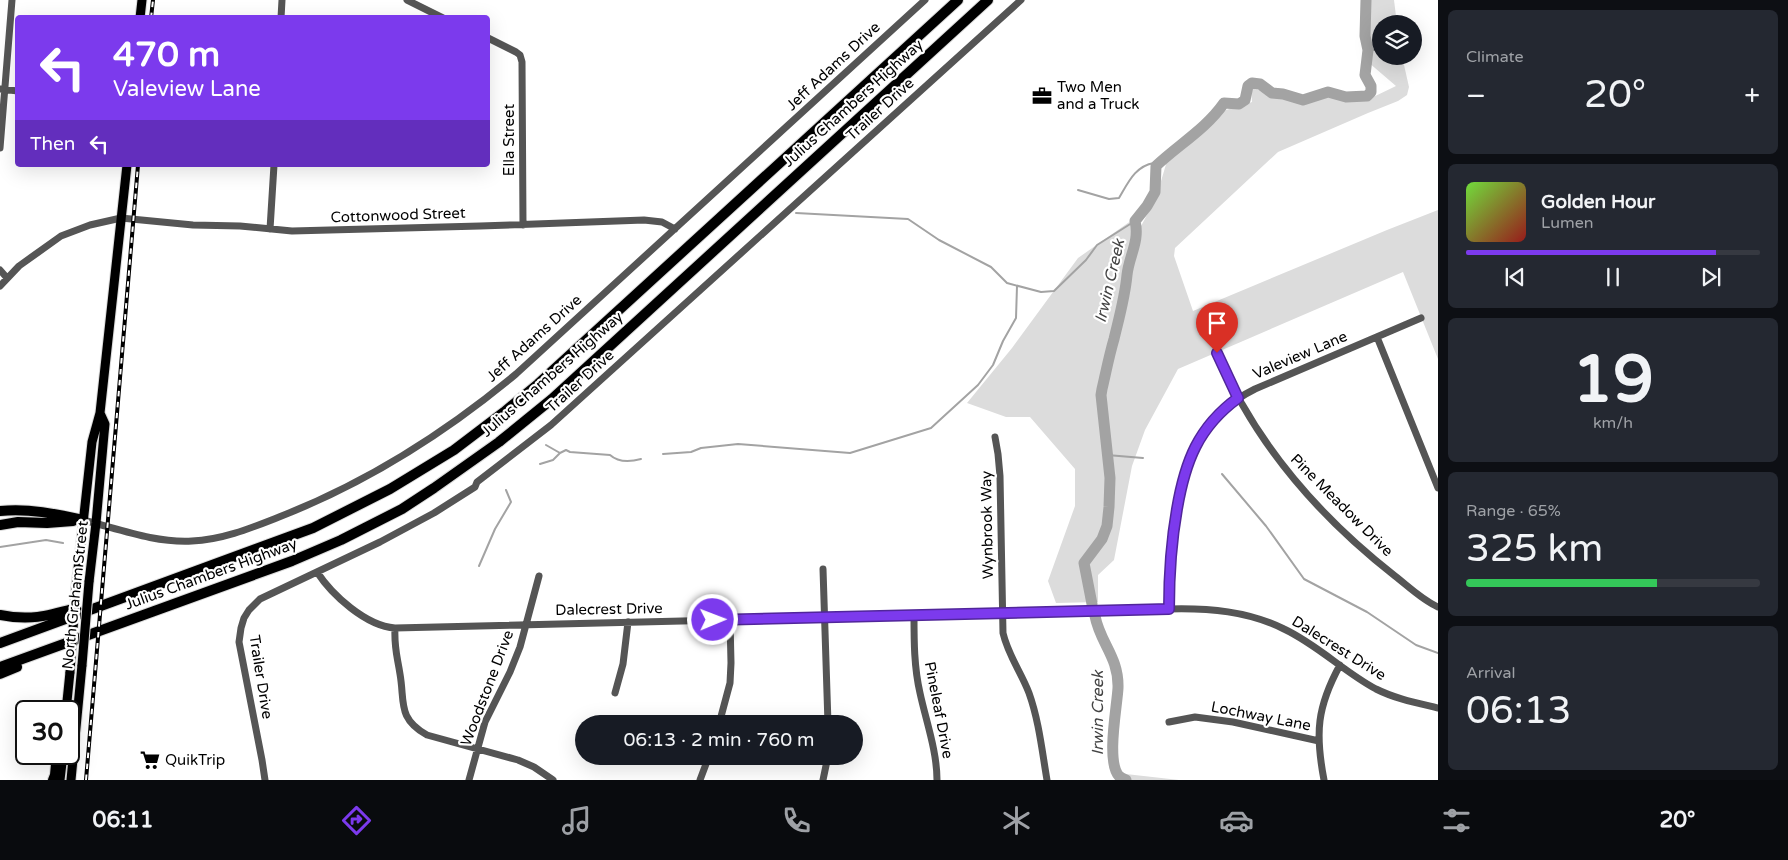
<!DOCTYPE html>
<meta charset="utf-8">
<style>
:root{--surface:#171b24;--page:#242831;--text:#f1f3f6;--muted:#9ea1a6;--line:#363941;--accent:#7c3aed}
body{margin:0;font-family:"Varela Round",sans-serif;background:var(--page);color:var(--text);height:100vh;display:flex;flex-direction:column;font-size:19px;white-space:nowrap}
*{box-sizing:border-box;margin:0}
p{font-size:16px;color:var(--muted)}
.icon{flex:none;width:28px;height:28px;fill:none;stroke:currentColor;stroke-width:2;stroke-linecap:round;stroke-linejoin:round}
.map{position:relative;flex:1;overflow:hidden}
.details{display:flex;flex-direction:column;gap:10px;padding:10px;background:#0d0f14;width:350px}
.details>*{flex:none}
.top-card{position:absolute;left:15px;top:15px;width:475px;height:152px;border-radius:5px;box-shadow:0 5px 20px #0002;background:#7c3aed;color:#fff;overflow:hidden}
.controls{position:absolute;left:1372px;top:15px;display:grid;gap:10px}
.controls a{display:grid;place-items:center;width:50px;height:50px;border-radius:50%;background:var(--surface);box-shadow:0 5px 20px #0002;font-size:25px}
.speed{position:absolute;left:15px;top:700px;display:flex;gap:10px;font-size:25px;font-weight:700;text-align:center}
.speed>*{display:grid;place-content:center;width:65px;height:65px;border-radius:50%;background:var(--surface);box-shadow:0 5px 20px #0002;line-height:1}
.speed .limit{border:2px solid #111;border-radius:8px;background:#fff;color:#111}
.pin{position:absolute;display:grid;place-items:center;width:42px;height:42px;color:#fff;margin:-51px -21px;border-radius:50% 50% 50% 0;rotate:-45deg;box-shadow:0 0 5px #0007}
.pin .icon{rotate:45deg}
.me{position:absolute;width:55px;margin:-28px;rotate:89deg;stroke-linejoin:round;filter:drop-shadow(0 0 4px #0008)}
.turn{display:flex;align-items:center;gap:18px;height:105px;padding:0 15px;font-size:22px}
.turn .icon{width:65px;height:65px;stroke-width:2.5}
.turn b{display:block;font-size:35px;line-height:42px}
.then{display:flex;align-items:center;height:48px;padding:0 15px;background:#0003;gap:10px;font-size:19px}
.big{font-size:38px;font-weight:600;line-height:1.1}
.details .widget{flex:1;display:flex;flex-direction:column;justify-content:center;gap:8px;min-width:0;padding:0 18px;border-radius:8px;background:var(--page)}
.details .dial{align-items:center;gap:0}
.dial b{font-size:65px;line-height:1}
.song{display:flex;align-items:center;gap:15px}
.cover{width:60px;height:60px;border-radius:8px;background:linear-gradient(135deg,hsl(100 70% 55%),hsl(0 70% 35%))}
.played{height:5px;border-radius:2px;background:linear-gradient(90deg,var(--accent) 85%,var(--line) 85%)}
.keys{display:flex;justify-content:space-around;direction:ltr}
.heat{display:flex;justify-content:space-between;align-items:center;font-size:28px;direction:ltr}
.charge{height:8px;border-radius:4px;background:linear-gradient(90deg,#34c759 65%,var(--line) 0)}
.trip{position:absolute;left:575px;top:715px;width:288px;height:50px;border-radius:25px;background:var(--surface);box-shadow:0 5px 20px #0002;font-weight:600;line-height:50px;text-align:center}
.tab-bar{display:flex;height:80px;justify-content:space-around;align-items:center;background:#090b0e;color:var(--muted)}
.tab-bar .icon{width:35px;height:35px}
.tab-bar .on{color:var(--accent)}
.tab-bar b{font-size:22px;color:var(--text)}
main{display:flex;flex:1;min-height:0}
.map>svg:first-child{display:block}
.green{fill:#dcdcdc}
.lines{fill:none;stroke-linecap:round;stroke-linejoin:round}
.stream{stroke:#a3a3a3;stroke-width:2}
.river{stroke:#a3a3a3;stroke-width:11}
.major-casing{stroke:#dbdbdb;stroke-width:11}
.highway-casing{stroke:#dbdbdb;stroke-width:12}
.minor{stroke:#555;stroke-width:7}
.major{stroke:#000;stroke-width:9}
.highway{stroke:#000;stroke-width:10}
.rail-casing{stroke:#000;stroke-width:4}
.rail{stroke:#fff;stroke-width:2;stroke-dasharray:5.5;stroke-linecap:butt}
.major-bridge-casing{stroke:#dbdbdb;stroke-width:11;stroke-linecap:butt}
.major-bridge{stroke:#000;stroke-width:9}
.route-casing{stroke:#51269a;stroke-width:12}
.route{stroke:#7c3aed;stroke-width:9}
.labels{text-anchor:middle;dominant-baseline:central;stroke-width:4.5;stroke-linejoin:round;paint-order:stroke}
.street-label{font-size:15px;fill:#000;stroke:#fff}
.poi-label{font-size:15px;fill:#000;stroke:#fff;text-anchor:start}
.water-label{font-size:16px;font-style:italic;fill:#444;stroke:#fff}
</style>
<main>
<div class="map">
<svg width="1438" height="780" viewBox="0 0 1438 780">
<rect width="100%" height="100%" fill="#fff"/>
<path class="green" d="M1365 0H1394L1397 24H1381V56H1402L1409 87 1407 95 1398 101 1368 113 1278 152 1175 248 1174 256 1193 311 1387 230 1438 210V359L1403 272 1178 369 1145 430 1132 466 1114 560 1098 575V602L1056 603 1048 581 1075 506V469L1030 417H1006L967 403 1012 348 1078 258 1135 218 1140 228 1156 198 1167 161 1223 111 1252 102 1251 87 1299 103 1314 102 1330 92 1367 100 1396 86 1368 62 1370 48 1364 6Z
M1117 773 1179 780H1123Z"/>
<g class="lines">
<path class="stream" d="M1368 50H1381
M1078 190 1109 199 1119 198C1128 183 1135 166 1154 163L1156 166
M796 213 908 219 939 240 991 267 1007 283 1041 292 1054 291 1086 260 1097 245 1135 221
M546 445 560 453
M663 454 691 452 701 448 738 444 850 453 931 428 978 385 993 365 1003 341 1016 318 1017 286
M1107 455 1143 458
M540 464 553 460 560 453 566 450 570 452 610 455C619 463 630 462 641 459
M1222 474 1266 526 1304 579 1367 612 1416 645 1438 653
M0 547 46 540 63 543
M479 566 495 529 511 502 506 490"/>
<path class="river" d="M1092 604 1084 563 1102 539 1107 526 1109 507 1110 478 1101 395 1102 389C1106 372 1109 356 1114 339 1119 318 1125 297 1127 275 1129 256 1140 241 1135 221L1147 206 1155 192 1156 166C1178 145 1206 129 1224 103L1239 104 1245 100 1248 86 1252 83 1260 84 1272 93 1283 94 1303 100 1328 92 1346 97 1367 96 1371 92V86L1365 75 1368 50 1365 36 1366 0
M1095 616C1100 643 1119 657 1118 688 1117 707 1106 762 1119 776 1121 778 1124 779 1126 780"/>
<defs>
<path id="major" d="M140 18 142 0
M89 582 96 523 104 434 105 424 100 413
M76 587 92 442 100 413 127 165
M66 711 70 672
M60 780 63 754
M71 780 82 665"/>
<path id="highway" d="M0 511C29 508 56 514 83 520
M0 525 18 522 47 523 73 521
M0 615C30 621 47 616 76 608
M0 643 313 528 390 489 454 450 504 412 538 384 958 0
M0 667 292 561 341 540 402 509 434 488 499 442 552 399 988 0
M0 674 17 667
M64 711 66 707
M53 780 55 775 57 754"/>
</defs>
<use href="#major" class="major-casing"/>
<use href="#highway" class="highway-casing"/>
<path class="minor" d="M407 0 443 18
M281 18 282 0
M488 38 516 52 520 55 522 62 523 225
M0 89 18 91
M0 148 12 0
M270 229 274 165
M0 270 7 278
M0 286 19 266 61 236 90 225 121 218 193 225 240 226 292 231 480 226 644 220 662 222 675 229
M1377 337 1438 488
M1217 353C1225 370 1232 388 1242 404 1280 471 1335 529 1395 576 1408 586 1422 600 1438 607
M995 437 998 454 1000 476 1003 633C1008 655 1021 672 1029 693 1039 721 1042 751 1047 780
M83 520C119 529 155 543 192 541 222 540 251 528 279 517 366 483 444 434 516 374L925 0
M823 569 828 724
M317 572C332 595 366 626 395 628L1169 609C1209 608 1248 611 1284 629 1318 645 1344 672 1376 689 1396 699 1417 703 1438 708
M1169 609C1169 576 1171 545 1176 513 1186 456 1201 416 1255 389L1421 318
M914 615C914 641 914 667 920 693 926 721 937 751 937 780
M395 628C394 648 397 655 400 674 405 702 397 718 427 735L518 760 534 767 553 780
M615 693 623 664 628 622
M1169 722 1195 717 1233 722 1319 741
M719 724 730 683 731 663 730 620
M265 780 262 760 239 642 241 628 244 618 249 610 260 599 380 542 434 513 475 487 477 482 551 425 1021 0
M469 780 485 722 510 672 520 647 539 576
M700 780 709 756
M823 780 828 756
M1324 780C1315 733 1317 707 1340 665"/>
<use href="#major" class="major"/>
<use href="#highway" class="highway"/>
<defs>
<path id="rail" d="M151 18 153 0
M86 780 138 165"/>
</defs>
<use href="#rail" class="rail-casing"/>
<use href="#rail" class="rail"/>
<defs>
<path id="major-bridge" d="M82 665 89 582
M70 672 76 587"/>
</defs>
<use href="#major-bridge" class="major-bridge-casing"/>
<use href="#major-bridge" class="major-bridge"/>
</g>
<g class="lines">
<defs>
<path id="route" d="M713 620 1169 609C1169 575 1171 543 1177 509 1185 462 1198 427 1238 398L1217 353"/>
</defs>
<use href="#route" class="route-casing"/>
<use href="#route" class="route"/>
</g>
<defs>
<symbol id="office-bare" viewBox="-9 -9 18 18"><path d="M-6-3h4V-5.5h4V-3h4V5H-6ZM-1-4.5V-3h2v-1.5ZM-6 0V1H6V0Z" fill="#000" stroke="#fff" stroke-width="2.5" paint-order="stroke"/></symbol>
<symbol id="supermarket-bare" viewBox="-9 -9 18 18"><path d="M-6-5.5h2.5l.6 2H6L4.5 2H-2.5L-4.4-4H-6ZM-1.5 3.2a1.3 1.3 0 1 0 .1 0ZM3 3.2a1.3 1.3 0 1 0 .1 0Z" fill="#000" stroke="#fff" stroke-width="2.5" paint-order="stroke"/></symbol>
</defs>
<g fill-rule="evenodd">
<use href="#office-bare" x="1028" y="82" width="28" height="28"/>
<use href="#supermarket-bare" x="136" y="746" width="28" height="28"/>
</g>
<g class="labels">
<g class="street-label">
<text transform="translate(833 66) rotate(-43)">Jeff Adams Drive</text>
<text transform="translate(853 103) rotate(-42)">Julius Chambers Highway</text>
<text transform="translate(880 109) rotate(-42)">Trailer Drive</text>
<text transform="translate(509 140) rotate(-90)">Ella Street</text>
<text transform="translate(398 215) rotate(-2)">Cottonwood Street</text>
<text transform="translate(534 338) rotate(-42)">Jeff Adams Drive</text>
<text transform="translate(1300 355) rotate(-23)">Valeview Lane</text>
<text transform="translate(552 374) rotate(-41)">Julius Chambers Highway</text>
<text transform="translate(580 381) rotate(-42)">Trailer Drive</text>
<text transform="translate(1342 505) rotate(45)">Pine Meadow Drive</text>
<text transform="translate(987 525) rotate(-91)">Wynbrook Way</text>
<text transform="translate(211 574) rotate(-20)">Julius Chambers Highway</text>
<text transform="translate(75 595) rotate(-84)">North Graham Street</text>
<text transform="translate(609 609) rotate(-1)">Dalecrest Drive</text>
<text transform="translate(1339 648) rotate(32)">Dalecrest Drive</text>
<text transform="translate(261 677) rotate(81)">Trailer Drive</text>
<text transform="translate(487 688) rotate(-69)">Woodstone Drive</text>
<text transform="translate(939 710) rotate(79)">Pineleaf Drive</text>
<text transform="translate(1261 716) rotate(11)">Lochway Lane</text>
</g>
<g class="poi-label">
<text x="1057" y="87">Two Men<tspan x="1057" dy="17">and a Truck</tspan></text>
<text x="165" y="760">QuikTrip</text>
</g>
<g class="water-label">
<text transform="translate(1110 281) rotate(-77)">Irwin Creek</text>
<text transform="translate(1098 713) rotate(-90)">Irwin Creek</text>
</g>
</g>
</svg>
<div class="controls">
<a><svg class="icon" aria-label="layers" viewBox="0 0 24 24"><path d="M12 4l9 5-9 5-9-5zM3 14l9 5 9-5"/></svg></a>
</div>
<div class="speed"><div class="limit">30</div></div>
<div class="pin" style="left:1217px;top:353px;background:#d93025"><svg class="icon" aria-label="arrive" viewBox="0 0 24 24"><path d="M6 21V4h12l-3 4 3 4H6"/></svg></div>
<svg class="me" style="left:713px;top:620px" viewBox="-20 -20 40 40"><circle r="17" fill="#7c3aed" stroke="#fff" stroke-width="3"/><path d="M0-11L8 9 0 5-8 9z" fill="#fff"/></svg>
<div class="trip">06:13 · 2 min · 760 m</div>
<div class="top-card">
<div class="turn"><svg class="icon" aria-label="left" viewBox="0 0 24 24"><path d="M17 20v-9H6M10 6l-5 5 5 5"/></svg><div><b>470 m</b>Valeview Lane</div></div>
<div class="then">Then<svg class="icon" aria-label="left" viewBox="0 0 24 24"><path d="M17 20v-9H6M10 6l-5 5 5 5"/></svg></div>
</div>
</div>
<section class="details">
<div class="widget"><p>Climate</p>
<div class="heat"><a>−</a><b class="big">20°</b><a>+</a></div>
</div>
<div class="widget">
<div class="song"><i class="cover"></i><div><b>Golden Hour</b><p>Lumen</p></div></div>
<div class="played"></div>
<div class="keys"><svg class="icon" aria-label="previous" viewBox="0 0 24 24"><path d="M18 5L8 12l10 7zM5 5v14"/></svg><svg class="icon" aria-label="pause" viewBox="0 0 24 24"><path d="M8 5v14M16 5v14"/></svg><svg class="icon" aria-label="next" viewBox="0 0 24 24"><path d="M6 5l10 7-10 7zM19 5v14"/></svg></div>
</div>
<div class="widget dial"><b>19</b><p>km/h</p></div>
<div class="widget"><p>Range · 65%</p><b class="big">325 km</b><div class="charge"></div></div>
<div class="widget"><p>Arrival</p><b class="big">06:13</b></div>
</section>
</main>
<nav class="tab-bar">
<b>06:11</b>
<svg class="icon on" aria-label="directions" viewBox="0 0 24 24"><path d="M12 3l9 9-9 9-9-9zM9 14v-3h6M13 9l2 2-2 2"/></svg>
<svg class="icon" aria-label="music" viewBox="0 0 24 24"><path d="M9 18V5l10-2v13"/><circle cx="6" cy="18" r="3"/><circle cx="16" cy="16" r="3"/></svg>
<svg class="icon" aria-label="phone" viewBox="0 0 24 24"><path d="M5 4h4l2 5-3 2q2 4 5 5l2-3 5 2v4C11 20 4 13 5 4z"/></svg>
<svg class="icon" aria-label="climate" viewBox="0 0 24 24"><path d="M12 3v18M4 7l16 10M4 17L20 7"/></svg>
<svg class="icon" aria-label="car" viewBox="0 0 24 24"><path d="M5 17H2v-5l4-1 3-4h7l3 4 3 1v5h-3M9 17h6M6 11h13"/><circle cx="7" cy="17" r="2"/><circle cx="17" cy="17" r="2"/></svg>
<svg class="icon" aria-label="filters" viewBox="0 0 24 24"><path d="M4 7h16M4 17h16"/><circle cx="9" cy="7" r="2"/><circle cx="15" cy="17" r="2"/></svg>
<b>20°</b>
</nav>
